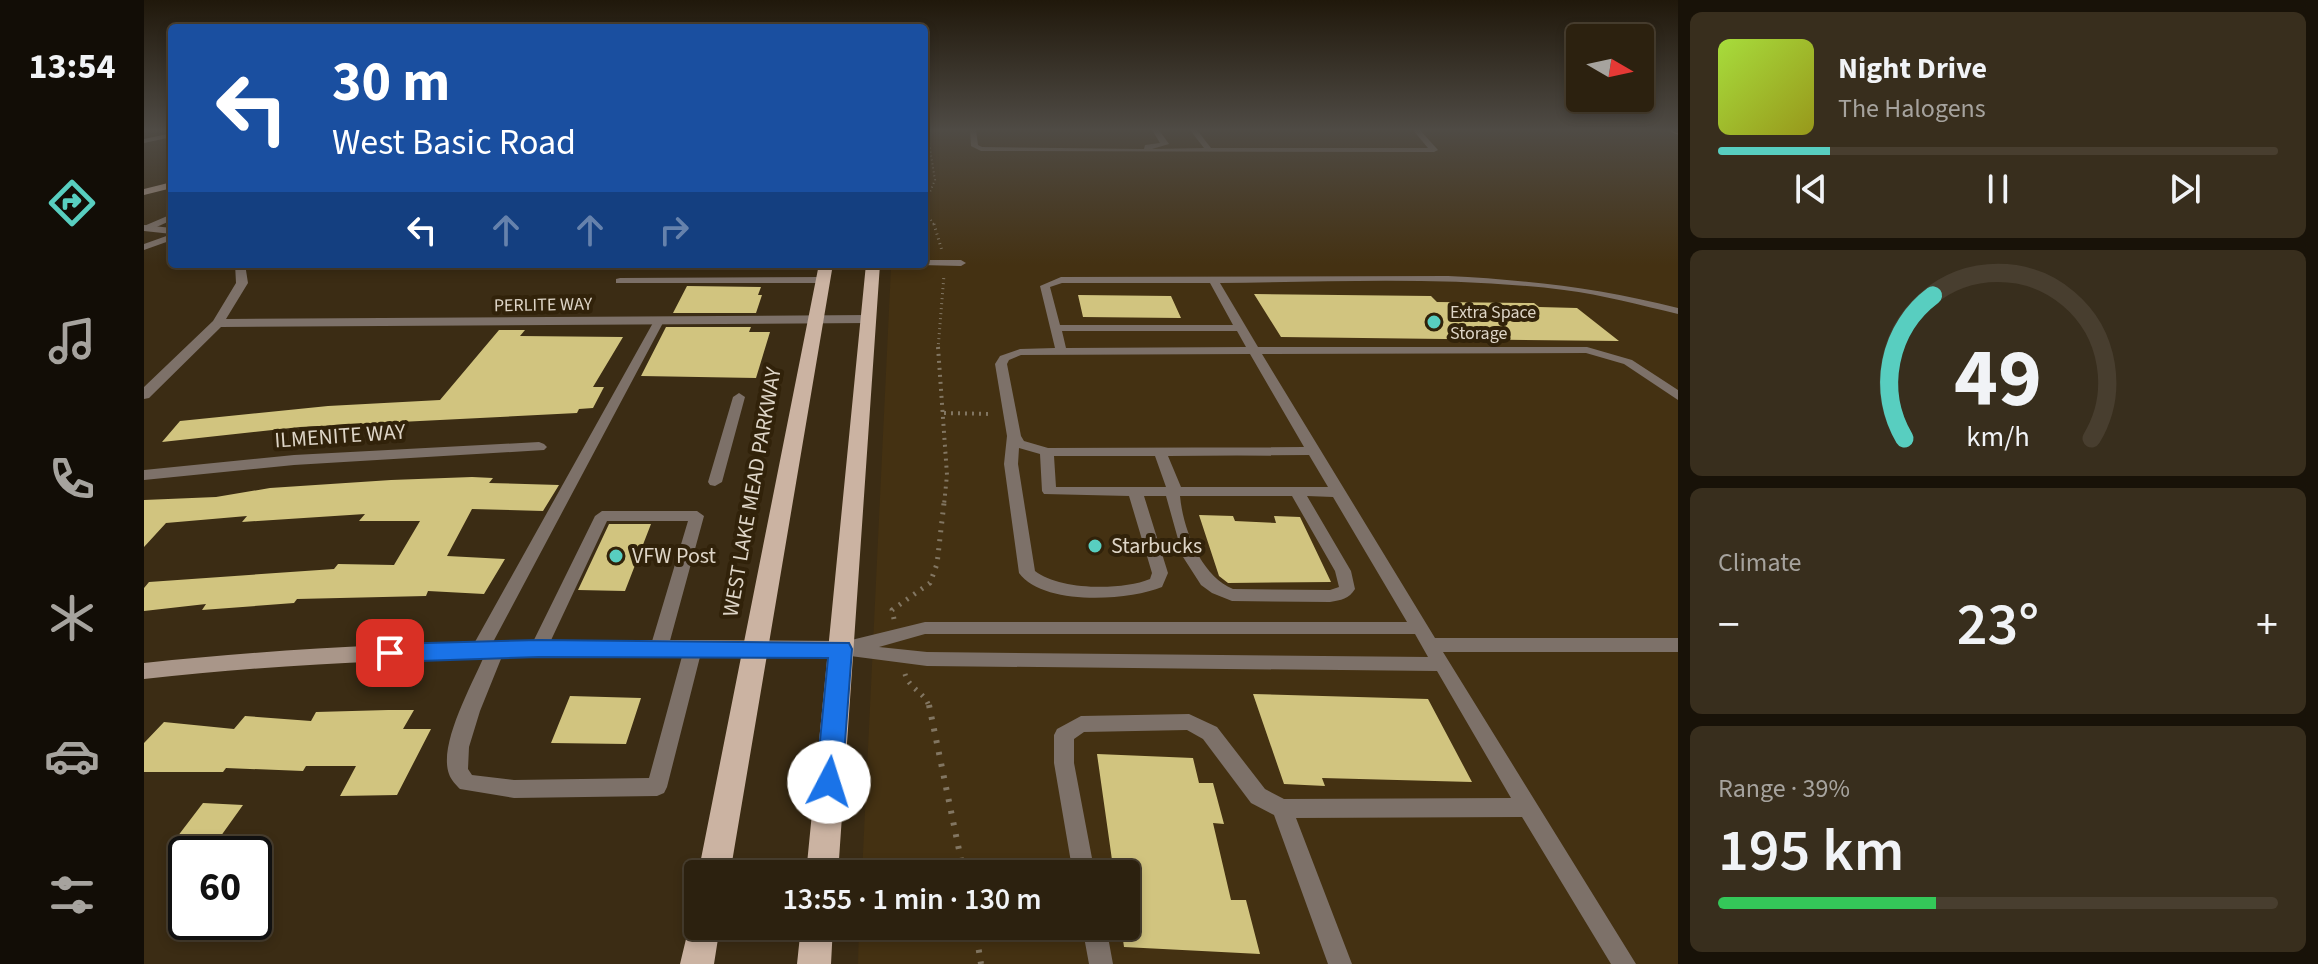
<!DOCTYPE html>
<meta charset="utf-8">
<style>
:root{--surface:#2c210f;--page:#382e1d;--text:#f1f3f6;--muted:#a6a39e;--line:#483e2f;--accent:#58cec0}
body{margin:0;font-family:"Source Sans 3",sans-serif;background:var(--page);color:var(--text);height:100vh;display:flex;flex-direction:column;font-size:30px;white-space:nowrap}
*{box-sizing:border-box;margin:0}
p{font-size:26px;color:var(--muted)}
.icon{flex:none;width:44px;height:44px;fill:none;stroke:currentColor;stroke-width:2;stroke-linecap:round;stroke-linejoin:round}
.map{position:relative;flex:1;overflow:hidden}
.panel{display:flex;flex-direction:column;gap:12px;padding:12px;background:#181208;width:640px}
.panel>*{flex:none}
.top-card{position:absolute;left:24px;top:24px;width:760px;height:244px;border-radius:8px;box-shadow:0 4px 12px #0003,0 0 0 2px var(--line);background:#1a4fa0;color:#fff;overflow:hidden}
.needle{width:52px;rotate:99deg}
.buttons{position:absolute;left:1422px;top:24px;display:grid;gap:16px}
.buttons a{display:grid;place-items:center;width:88px;height:88px;border-radius:8px;background:var(--surface);box-shadow:0 4px 12px #0003,0 0 0 2px var(--line);font-size:40px}
.speed{position:absolute;left:24px;top:836px;display:flex;gap:16px;font-size:40px;font-weight:700;text-align:center}
.speed>*{display:grid;place-content:center;width:104px;height:104px;border-radius:50%;background:var(--surface);box-shadow:0 4px 12px #0003,0 0 0 2px var(--line);line-height:1}
.speed .limit{border:4px solid #111;border-radius:12px;background:#fff;color:#111}
.pin{position:absolute;display:grid;place-items:center;width:68px;height:68px;color:#fff;margin:-34px;border-radius:16px;box-shadow:0 4px 12px #0006}
.me{position:absolute;width:88px;margin:-44px;rotate:5deg;stroke-linejoin:round;filter:drop-shadow(0 0 6px #0008)}
.turn{display:flex;align-items:center;gap:28px;height:168px;padding:0 32px;font-size:36px}
.turn .icon{width:104px;height:104px;stroke-width:2.5}
.turn b{display:block;font-size:56px;line-height:68px}
.lanes{display:flex;align-items:center;height:76px;padding:0 32px;background:#0003;justify-content:center;gap:40px;direction:ltr}
.lanes .off{opacity:.35}
.big{font-size:60px;font-weight:600;line-height:1.1}
.panel .card{flex:1;display:flex;flex-direction:column;justify-content:center;gap:12px;min-width:0;padding:0 28px;border-radius:12px;background:var(--page)}
.panel .dial{align-items:center;gap:0}
.dial svg{height:208px;overflow:visible;fill:none;stroke:var(--line);stroke-width:7;stroke-linecap:round;text-anchor:middle}
.dial text{fill:var(--text);stroke:none}
.song{display:flex;align-items:center;gap:24px}
.cover{width:96px;height:96px;border-radius:12px;background:linear-gradient(135deg,hsl(80 70% 55%),hsl(60 70% 35%))}
.played{height:8px;border-radius:4px;background:linear-gradient(90deg,var(--accent) 20%,var(--line) 20%)}
.keys{display:flex;justify-content:space-around;direction:ltr}
.heat{display:flex;justify-content:space-between;align-items:center;font-size:44px;direction:ltr}
.charge{height:12px;border-radius:6px;background:linear-gradient(90deg,#34c759 39%,var(--line) 0)}
.trip{position:absolute;left:540px;top:860px;width:456px;height:80px;border-radius:8px;background:var(--surface);box-shadow:0 4px 12px #0003,0 0 0 2px var(--line);font-weight:600;line-height:80px;text-align:center}
main{display:flex;flex:1;min-height:0}
.menu{display:flex;flex-direction:column;width:144px;justify-content:space-around;align-items:center;background:#120d06;color:var(--muted)}
.menu .icon{width:56px;height:56px}
.menu .active{color:var(--accent)}
.menu b{font-size:36px;color:var(--text)}
.map>svg:first-child{display:block}
.built{fill:#443112}
.building{fill:#d1c47f}
.lines{fill:none;stroke-linecap:round;stroke-linejoin:round}
.path-far4{stroke:#827662;stroke-width:2;stroke-dasharray:1 3;stroke-linecap:butt}
.path-far3{stroke:#827662;stroke-width:3;stroke-dasharray:1 4;stroke-linecap:butt}
.path-far2{stroke:#827662;stroke-width:4;stroke-dasharray:2 5;stroke-linecap:butt}
.path-far1{stroke:#827662;stroke-width:5;stroke-dasharray:2 7;stroke-linecap:butt}
.path{stroke:#827662;stroke-width:6;stroke-dasharray:3 9;stroke-linecap:butt}
.lane{fill:#7d7169;fill-rule:evenodd}
.street{fill:#7d7169;fill-rule:evenodd}
.secondary{fill:#a99689;fill-rule:evenodd}
.primary{fill:#cbb3a2;fill-rule:evenodd}
.rail-casing{stroke:#aca190;stroke-width:5}
.rail{stroke:#31220a;stroke-width:3;stroke-dasharray:10;stroke-linecap:butt}
.route{fill:#1a73e8;stroke:#114b97;stroke-width:2}
.poi-dot{fill:#58cec0;stroke:#31220a;stroke-width:3}
.labels{text-anchor:middle;dominant-baseline:central;stroke-width:8;stroke-linejoin:round;paint-order:stroke}
.far-street-label{font-size:18px;fill:#ded5c7;stroke:#31220a}
.far-poi-label{font-size:18px;fill:#ded5c7;stroke:#31220a;text-anchor:start}
.street-label{font-size:22px;fill:#ded5c7;stroke:#31220a}
.poi-label{font-size:22px;fill:#ded5c7;stroke:#31220a;text-anchor:start}
</style>
<main>
<nav class="menu">
<b>13:54</b>
<svg class="icon active" aria-label="directions" viewBox="0 0 24 24"><path d="M12 3l9 9-9 9-9-9zM9 14v-3h6M13 9l2 2-2 2"/></svg>
<svg class="icon" aria-label="music" viewBox="0 0 24 24"><path d="M9 18V5l10-2v13"/><circle cx="6" cy="18" r="3"/><circle cx="16" cy="16" r="3"/></svg>
<svg class="icon" aria-label="phone" viewBox="0 0 24 24"><path d="M5 4h4l2 5-3 2q2 4 5 5l2-3 5 2v4C11 20 4 13 5 4z"/></svg>
<svg class="icon" aria-label="climate" viewBox="0 0 24 24"><path d="M12 3v18M4 7l16 10M4 17L20 7"/></svg>
<svg class="icon" aria-label="car" viewBox="0 0 24 24"><path d="M5 17H2v-5l4-1 3-4h7l3 4 3 1v5h-3M9 17h6M6 11h13"/><circle cx="7" cy="17" r="2"/><circle cx="17" cy="17" r="2"/></svg>
<svg class="icon" aria-label="filters" viewBox="0 0 24 24"><path d="M4 7h16M4 17h16"/><circle cx="9" cy="7" r="2"/><circle cx="15" cy="17" r="2"/></svg>
</nav>
<div class="map">
<svg width="1534" height="964" viewBox="0 0 1534 964">
<rect width="100%" height="100%" fill="#3b2c14"/>
<path class="built" d="M780 130H1534V964H714L715 926H982V874H718L747 268 729 267 780 264Z"/>
<path class="building" d="M543 286 617 287 614 295H618L612 313H529Z
M1110 294 1287 296 1293 302 1390 303 1395 307 1433 308 1475 341 1137 337Z
M934 295 1027 296 1037 318 939 317Z
M522 327H607L605 332H626L612 378 497 376Z
M355 330H381L376 336 479 337 449 387H460L449 408 435 409 433 413 156 427 18 442 36 421 184 406 296 400Z
M328 477 349 478 345 483 415 485 399 511 328 509 303 556 361 559 340 594 284 591 282 596 153 599 150 603 58 610 62 604 0 611V588L5 582 190 569 194 564 250 565 276 521H215L221 514 98 522 103 516 22 523 0 547V500L72 497 126 488 247 480Z
M1055 515 1089 516 1091 521 1132 523 1130 516 1156 517 1187 582 1084 583 1075 576Z
M465 524H507L481 591 434 590Z
M1109 694 1284 699 1328 782 1178 778 1181 786 1140 784Z
M426 696 497 698 482 744 407 743Z
M244 710H270L259 729H287L253 795 196 796 212 766H162L159 771 82 768 79 772H0V743L20 722 90 729 101 716 167 721 172 712Z
M953 754 1049 758 1055 783H1069L1080 824 1069 823 1087 900H1102L1116 954 980 947 977 926H982V874H970Z
M59 803 99 805 69 847 27 845Z"/>
<g class="lines">
<path class="path-far4" d="M780 206 791 180 783 130
M780 210 791 226"/>
<path class="path-far3" d="M790 224 798 251
M794 349 800 275"/>
<path class="path-far2" d="M794 347 803 475 800 505
M800 413 848 414"/>
<path class="path-far1" d="M750 619 748 610 786 583 793 564 800 503
M761 674C765 689 782 693 785 707"/>
<path class="path" d="M785 705 820 874
M831 926 837 964"/>
<path class="lane" d="M826 130H832L834 145 838 147 1000 149 1001 145 1016 143 1008 130H1015L1025 144 1008 149 1060 148 1046 130H1053L1067 148H1284L1269 130H1276L1294 150 1290 152 837 151 827 146Z
M28 214V220L6 230H0V226Z
M28 234V240L0 250V244Z
M780 260H817L822 263 817 266 777 265 780 264Z
M1304 276C1384 280 1456 288 1534 308V314C1496 305 1459 295 1420 290 1306 276 1190 282 1076 283L1114 347H1443L1488 360 1534 390V400L1480 364 1442 353 1118 354 1291 638H1534V652H1299L1492 964H1467L1378 817 1152 818 1208 964H1184L1130 815 1107 803 1059 739 1043 730 940 732 930 739V763L951 874H929L910 763V735L913 729 937 716 1045 714 1073 727 1121 789 1140 799 1367 798 1293 671 783 666 691 654 688 649 691 644 781 622H1263L1189 497 1163 496 1207 571 1211 589C1205 599 1197 600 1186 602L1088 601 1068 593 1057 585 1039 557 1022 496H1000L1024 573 1018 587C984 601 899 606 875 573L860 464 863 436 851 364 856 356 876 349 911 348 896 286 917 277ZM918 283H1066L1089 325H916L906 287ZM918 331H1093L1102 347 922 348ZM1106 354 1160 447 904 448 880 441 877 436 863 364 865 360 877 355ZM875 448 896 454 898 491 900 494 985 496 1008 573 1006 579C977 591 915 590 891 571L874 464ZM1165 455 1184 487H1037L1024 456ZM910 456H1011L1022 487H912ZM1036 496H1148L1191 571 1195 587 1186 590 1089 589C1057 576 1039 529 1036 496ZM781 634H1271L1284 657 783 652 735 647Z
M476 278 679 277 684 280 679 283H472V279Z
M515 318 520 321 348 644H358L361 649 336 711 325 747 324 769 328 775 370 780 505 778 540 649 543 644 549 642 555 644 558 649 523 787 520 793 513 796 370 798 316 789C312 785 307 780 305 774 294 744 329 683 341 654L336 656 330 654 327 649 510 321Z
M595 393 601 397 578 482 571 486 566 485 564 482 589 397Z
M458 511H553L560 516 524 648 521 653 515 655 509 653 506 648 544 521H463L401 653 395 655 389 653 386 648 451 516Z
M938 926H962L969 964H945Z"/>
<path class="street" d="M28 133V137L0 143V139Z
M0 225 28 228V234L0 231Z
M91 264H101L104 283 82 319 724 315 730 319 724 323 77 327 5 398 0 399V387L69 321 92 283Z
M395 442 400 444 403 447 400 450 150 465 0 480V470L150 455Z"/>
<path class="secondary" d="M28 182V188L0 195V189Z
M523 640 697 641 704 644 707 649 704 654 697 657C464 655 232 653 0 679V663C174 644 348 640 523 640Z"/>
<path class="primary" d="M675 264H689L586 874H554Z
M722 264H736L694 874H662Z
M554 912V926H576L570 964H536L548 914Z
M657 926H689L687 964H653Z"/>
<defs>
<path id="rail" d="M1529 130 1534 132"/>
</defs>
<use href="#rail" class="rail-casing"/>
<use href="#rail" class="rail"/>
</g>
<linearGradient id="sky" x2="0" y2="1"><stop stop-color="#20180b"/><stop offset="0.49" stop-color="#4f4b45"/><stop offset="1" stop-color="#4f4b45" stop-opacity="0"/></linearGradient>
<rect width="1534" height="265" fill="url(#sky)"/>
<path class="route" d="M395 640 705 643 708 649 698 782 695 790 685 794 676 790 672 782 684 658 395 657 246 662 238 659 235 653 238 646 246 644Z"/>
<g class="poi-dot">
<circle cx="1290" cy="322" r="8"/>
<circle cx="951" cy="546" r="8"/>
<circle cx="472" cy="556" r="8"/>
</g>
<g class="labels">
<g class="far-street-label">
<text transform="translate(399 305) rotate(-1)">PERLITE WAY</text>
</g>
<g class="far-poi-label">
<text x="1306" y="312">Extra Space<tspan x="1306" dy="21">Storage</tspan></text>
</g>
<g class="street-label">
<text transform="translate(196 436) rotate(-4)">ILMENITE WAY</text>
<text transform="translate(608 492) rotate(-80)">WEST LAKE MEAD PARKWAY</text>
</g>
<g class="poi-label">
<text x="967" y="546">Starbucks</text>
<text x="488" y="556">VFW Post</text>
</g>
</g>
</svg>
<div class="buttons">
<a><svg class="needle" viewBox="-14 -14 28 28"><path d="M0-13l5 13h-10z" fill="#e53935"/><path d="M0 13l5-13h-10z" fill="#a6a39e"/></svg></a>
</div>
<div class="speed"><div class="limit">60</div></div>
<div class="pin" style="left:246px;top:653px;background:#d93025"><svg class="icon" aria-label="arrive" viewBox="0 0 24 24"><path d="M6 21V4h12l-3 4 3 4H6"/></svg></div>
<svg class="me" style="left:685px;top:782px" viewBox="-20 -20 40 40"><circle r="19" fill="#fff"/><path d="M0-13L10 11 0 6-10 11z" fill="#1a73e8"/></svg>
<div class="trip">13:55 · 1 min · 130 m</div>
<div class="top-card">
<div class="turn"><svg class="icon" aria-label="left" viewBox="0 0 24 24"><path d="M17 20v-9H6M10 6l-5 5 5 5"/></svg><div><b>30 m</b>West Basic Road</div></div>
<div class="lanes"><svg class="icon" aria-label="left" viewBox="0 0 24 24"><path d="M17 20v-9H6M10 6l-5 5 5 5"/></svg><svg class="icon off" aria-label="ahead" viewBox="0 0 24 24"><path d="M12 20V5M6 11l6-6 6 6"/></svg><svg class="icon off" aria-label="ahead" viewBox="0 0 24 24"><path d="M12 20V5M6 11l6-6 6 6"/></svg><svg class="icon off" aria-label="right" viewBox="0 0 24 24"><path d="M7 20v-9h11M14 6l5 5-5 5"/></svg></div>
</div>
</div>
<section class="panel">
<div class="card">
<div class="song"><i class="cover"></i><div><b>Night Drive</b><p>The Halogens</p></div></div>
<div class="played"></div>
<div class="keys"><svg class="icon" aria-label="previous" viewBox="0 0 24 24"><path d="M18 5L8 12l10 7zM5 5v14"/></svg><svg class="icon" aria-label="pause" viewBox="0 0 24 24"><path d="M8 5v14M16 5v14"/></svg><svg class="icon" aria-label="next" viewBox="0 0 24 24"><path d="M6 5l10 7-10 7zM19 5v14"/></svg></div>
</div>
<div class="card dial"><svg viewBox="0 0 100 80">
<path d="M14 69A42 42 0 1 1 86 69"/>
<path d="M14 69A42 42 0 0 1 25 14" stroke="#58cec0"/>
<text x="50" y="56" font-size="32" font-weight="700">49</text>
<text x="50" y="72" font-size="11">km/h</text>
</svg></div>
<div class="card"><p>Climate</p>
<div class="heat"><a>−</a><b class="big">23°</b><a>+</a></div>
</div>
<div class="card"><p>Range · 39%</p><b class="big">195 km</b><div class="charge"></div></div>
</section>
</main>
